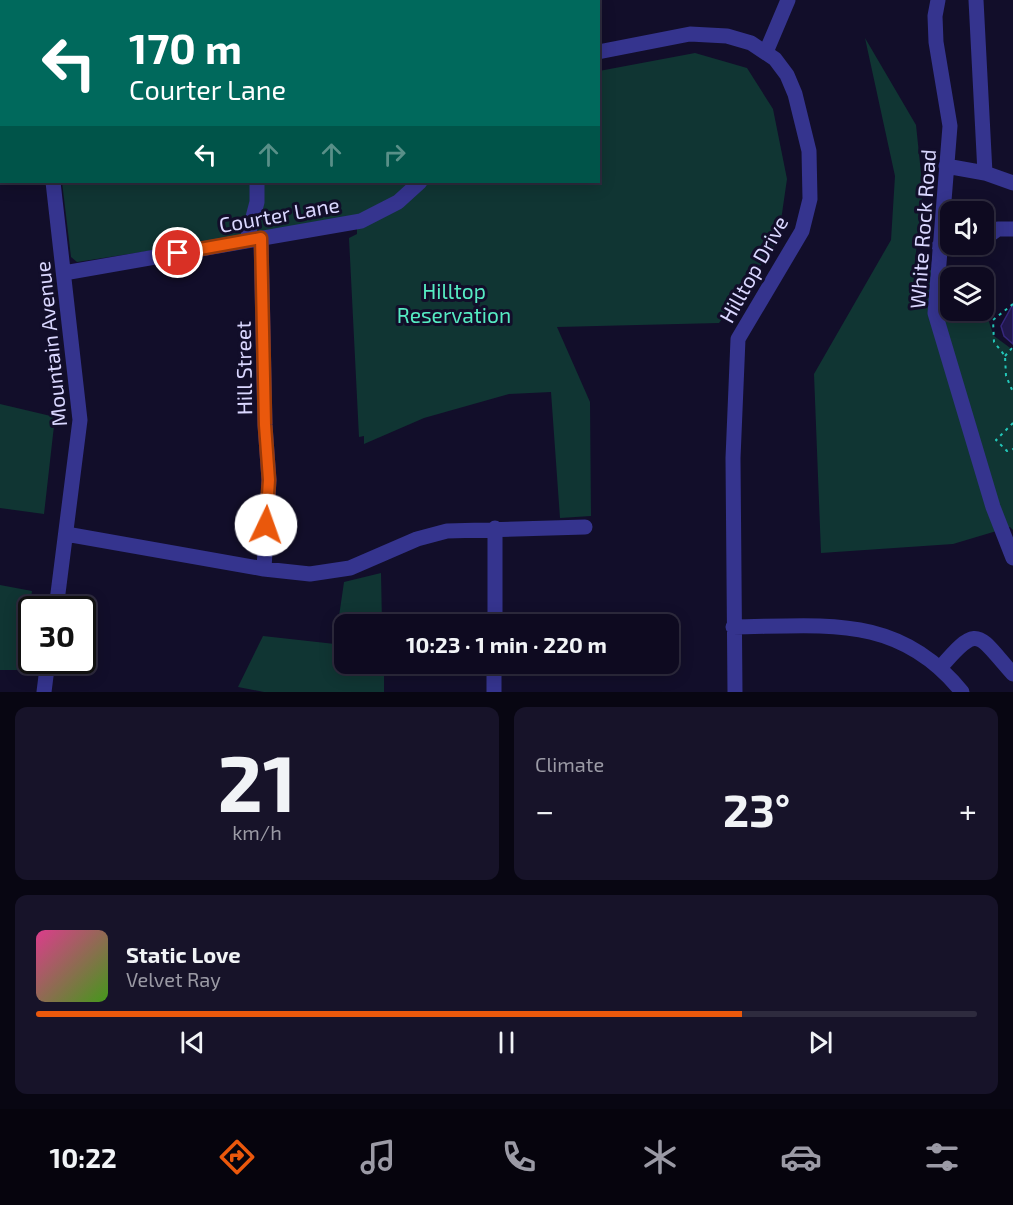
<!DOCTYPE html>
<meta charset="utf-8">
<style>
:root{--surface:#0e0a20;--page:#171329;--text:#f1f3f6;--muted:#9b9aa5;--line:#2e2b3e;--accent:#ea580c}
body{margin:0;font-family:"Exo 2",sans-serif;background:var(--page);color:var(--text);height:100vh;display:flex;flex-direction:column;font-size:22px;white-space:nowrap}
*{box-sizing:border-box;margin:0}
p{font-size:20px;color:var(--muted)}
.icon{flex:none;width:33px;height:33px;fill:none;stroke:currentColor;stroke-width:2;stroke-linecap:round;stroke-linejoin:round}
.map{position:relative;height:692px;overflow:hidden}
.panel{display:flex;flex-direction:column;gap:15px;padding:15px;background:#080612;flex:1}
.panel>*{flex:none}
.top-card{position:absolute;left:0px;top:0px;width:600px;height:183px;box-shadow:0 3px 15px #0003,0 0 0 2px var(--line);background:#00695c;color:#fff;overflow:hidden}
.fabs{position:absolute;left:940px;top:201px;display:grid;gap:12px}
.fabs a{display:grid;place-items:center;width:54px;height:54px;border-radius:12px;background:var(--surface);box-shadow:0 3px 15px #0003,0 0 0 2px var(--line);font-size:30px}
.speed{position:absolute;left:18px;top:596px;display:flex;gap:12px;font-size:30px;font-weight:700;text-align:center}
.speed>*{display:grid;place-content:center;width:78px;height:78px;border-radius:50%;background:var(--surface);box-shadow:0 3px 15px #0003,0 0 0 2px var(--line);line-height:1}
.speed .limit{border:3px solid #111;border-radius:9px;background:#fff;color:#111}
.pin{position:absolute;display:grid;place-items:center;width:51px;height:51px;color:#fff;margin:-26px;border:3px solid #fff;border-radius:50%;box-shadow:0 2px 6px #0007}
.me{position:absolute;width:66px;margin:-33px;rotate:3deg;stroke-linejoin:round;filter:drop-shadow(0 0 4px #0008)}
.turn{display:flex;align-items:center;gap:21px;height:126px;padding:0 30px;font-size:27px}
.turn .icon{width:78px;height:78px;stroke-width:2.5}
.turn b{display:block;font-size:42px;line-height:51px}
.lanes{display:flex;align-items:center;height:57px;padding:0 30px;background:#0003;justify-content:center;gap:30px;direction:ltr}
.lanes .off{opacity:.35}
.big{font-size:45px;font-weight:700;line-height:1.1}
.panel .tile{flex:1;display:flex;flex-direction:column;justify-content:center;gap:9px;min-width:0;padding:0 21px;border-radius:12px;background:var(--page)}
.panel .dial{align-items:center;gap:0}
.dial b{font-size:78px;line-height:1}
.song{display:flex;align-items:center;gap:18px}
.cover{width:72px;height:72px;border-radius:9px;background:linear-gradient(135deg,hsl(330 70% 55%),hsl(100 70% 35%))}
.played{height:6px;border-radius:3px;background:linear-gradient(90deg,var(--accent) 75%,var(--line) 75%)}
.keys{display:flex;justify-content:space-around;direction:ltr}
.heat{display:flex;justify-content:space-between;align-items:center;font-size:33px;direction:ltr}
.panel .tiles{flex:1;display:grid;gap:15px;grid-template-columns:1fr 1fr}
.tile:last-child{grid-column:span 2}
.trip{position:absolute;left:334px;top:614px;width:345px;height:60px;border-radius:12px;background:var(--surface);box-shadow:0 3px 15px #0003,0 0 0 2px var(--line);font-weight:700;line-height:60px;text-align:center}
.tab-bar{display:flex;height:96px;justify-content:space-around;align-items:center;background:#06040d;color:var(--muted)}
.tab-bar .icon{width:42px;height:42px}
.tab-bar .active{color:var(--accent)}
.tab-bar b{font-size:27px;color:var(--text)}
.map>svg:first-child{display:block}
.green{fill:#103533}
.building{fill:#21184d;stroke:#36277c;stroke-width:1.5}
.lines{fill:none;stroke-linecap:round;stroke-linejoin:round}
.path{stroke:#23c7b9;stroke-width:2;stroke-dasharray:3 4.5;stroke-linecap:butt}
.minor{stroke:#35348e;stroke-width:15}
.route-casing{stroke:#983908;stroke-width:15}
.route{stroke:#ea580c;stroke-width:10}
.labels{text-anchor:middle;dominant-baseline:central;stroke-width:6;stroke-linejoin:round;paint-order:stroke}
.street-label{font-size:21px;fill:#dad7ff;stroke:#120e2a}
.park-label{font-size:21px;fill:#56ecc3;stroke:#120e2a}
</style>
<div class="map">
<svg width="1013" height="692" viewBox="0 0 1013 692">
<rect width="100%" height="100%" fill="#120e2a"/>
<path class="green" d="M41 0H430L431 1 42 2Z
M484 0H581L580 2Z
M865 38 916 125 923 192 914 269 972 273 974 277 951 278V310H984V308L994 336 1013 350V530L1010 527 953 544 821 553 814 374 891 240 895 176Z
M695 53 747 68 773 109 787 179 778 241 719 323 557 327 590 402 591 516 560 518 551 392 509 394 424 418 364 444V436L359 437 349 238 357 234V219L77 262 71 257 62 182H598L599 71Z
M0 404 55 417 44 514 0 508Z
M381 573 382 624H345V663H384V692H264L238 687 263 636 335 644 344 582Z
M0 585 32 591 21 670H0Z"/>
<path class="building" d="M1013 304V344L1004 336 1001 326Z"/>
<g class="lines">
<path class="path" d="M1013 304 993 320 994 342 1005 356 1006 376 1013 392
M1005 356 1013 347
M1013 423 996 440 1007 451 1013 449"/>
<path class="minor" d="M32 0V2
M455 0V2
M938 0 935 16 936 42 950 126 935 313 993 507 1013 558
M976 0 985 173
M598 52 690 34 727 36 751 43 775 59 787 75 795 94 809 151 810 199 802 231 738 339 733 458 735 692
M766 52 788 0
M946 166 985 173 1013 183
M53 182 80 420 56 609
M261 238 265 425 269 480 264 569
M984 239 998 229H1013
M247 240 257 202V182
M939 246 974 244
M64 273 361 221 398 202 420 182
M66 534 264 569 310 574 350 568 417 539 447 531 585 527
M495 624V528
M733 627C823 626 899 613 962 692
M940 668C979 622 977 634 1013 674
M44 692 48 660
M494 692V663"/>
</g>
<g class="lines">
<defs>
<path id="route" d="M178 253 261 238 265 425 269 480 266 525"/>
</defs>
<use href="#route" class="route-casing"/>
<use href="#route" class="route"/>
</g>
<g class="labels">
<g class="street-label">
<text transform="translate(279 214) rotate(-10)">Courter Lane</text>
<text transform="translate(922 229) rotate(-86)">White Rock Road</text>
<text transform="translate(753 269) rotate(-61)">Hilltop Drive</text>
<text transform="translate(50 344) rotate(-96)">Mountain Avenue</text>
<text transform="translate(243 368) rotate(-91)">Hill Street</text>
</g>
<g class="park-label">
<text x="454" y="290">Hilltop<tspan x="454" dy="24">Reservation</tspan></text>
</g>
</g>
</svg>
<div class="fabs">
<a><svg class="icon" aria-label="sound" viewBox="0 0 24 24"><path d="M4 9h4l5-4v14l-5-4H4zM17 9q2 3 0 6"/></svg></a>
<a><svg class="icon" aria-label="layers" viewBox="0 0 24 24"><path d="M12 4l9 5-9 5-9-5zM3 14l9 5 9-5"/></svg></a>
</div>
<div class="speed"><div class="limit">30</div></div>
<div class="pin" style="left:178px;top:253px;background:#d93025"><svg class="icon" aria-label="arrive" viewBox="0 0 24 24"><path d="M6 21V4h12l-3 4 3 4H6"/></svg></div>
<svg class="me" style="left:266px;top:525px" viewBox="-20 -20 40 40"><circle r="19" fill="#fff"/><path d="M0-13L10 11 0 6-10 11z" fill="#ea580c"/></svg>
<div class="trip">10:23 · 1 min · 220 m</div>
<div class="top-card">
<div class="turn"><svg class="icon" aria-label="left" viewBox="0 0 24 24"><path d="M17 20v-9H6M10 6l-5 5 5 5"/></svg><div><b>170 m</b>Courter Lane</div></div>
<div class="lanes"><svg class="icon" aria-label="left" viewBox="0 0 24 24"><path d="M17 20v-9H6M10 6l-5 5 5 5"/></svg><svg class="icon off" aria-label="ahead" viewBox="0 0 24 24"><path d="M12 20V5M6 11l6-6 6 6"/></svg><svg class="icon off" aria-label="ahead" viewBox="0 0 24 24"><path d="M12 20V5M6 11l6-6 6 6"/></svg><svg class="icon off" aria-label="right" viewBox="0 0 24 24"><path d="M7 20v-9h11M14 6l5 5-5 5"/></svg></div>
</div>
</div>
<section class="panel">
<div class="tiles">
<div class="tile dial"><b>21</b><p>km/h</p></div>
<div class="tile"><p>Climate</p>
<div class="heat"><a>−</a><b class="big">23°</b><a>+</a></div>
</div>
<div class="tile">
<div class="song"><i class="cover"></i><div><b>Static Love</b><p>Velvet Ray</p></div></div>
<div class="played"></div>
<div class="keys"><svg class="icon" aria-label="previous" viewBox="0 0 24 24"><path d="M18 5L8 12l10 7zM5 5v14"/></svg><svg class="icon" aria-label="pause" viewBox="0 0 24 24"><path d="M8 5v14M16 5v14"/></svg><svg class="icon" aria-label="next" viewBox="0 0 24 24"><path d="M6 5l10 7-10 7zM19 5v14"/></svg></div>
</div>
</div>
</section>
<nav class="tab-bar">
<b>10:22</b>
<svg class="icon active" aria-label="directions" viewBox="0 0 24 24"><path d="M12 3l9 9-9 9-9-9zM9 14v-3h6M13 9l2 2-2 2"/></svg>
<svg class="icon" aria-label="music" viewBox="0 0 24 24"><path d="M9 18V5l10-2v13"/><circle cx="6" cy="18" r="3"/><circle cx="16" cy="16" r="3"/></svg>
<svg class="icon" aria-label="phone" viewBox="0 0 24 24"><path d="M5 4h4l2 5-3 2q2 4 5 5l2-3 5 2v4C11 20 4 13 5 4z"/></svg>
<svg class="icon" aria-label="climate" viewBox="0 0 24 24"><path d="M12 3v18M4 7l16 10M4 17L20 7"/></svg>
<svg class="icon" aria-label="car" viewBox="0 0 24 24"><path d="M5 17H2v-5l4-1 3-4h7l3 4 3 1v5h-3M9 17h6M6 11h13"/><circle cx="7" cy="17" r="2"/><circle cx="17" cy="17" r="2"/></svg>
<svg class="icon" aria-label="filters" viewBox="0 0 24 24"><path d="M4 7h16M4 17h16"/><circle cx="9" cy="7" r="2"/><circle cx="15" cy="17" r="2"/></svg>
</nav>
